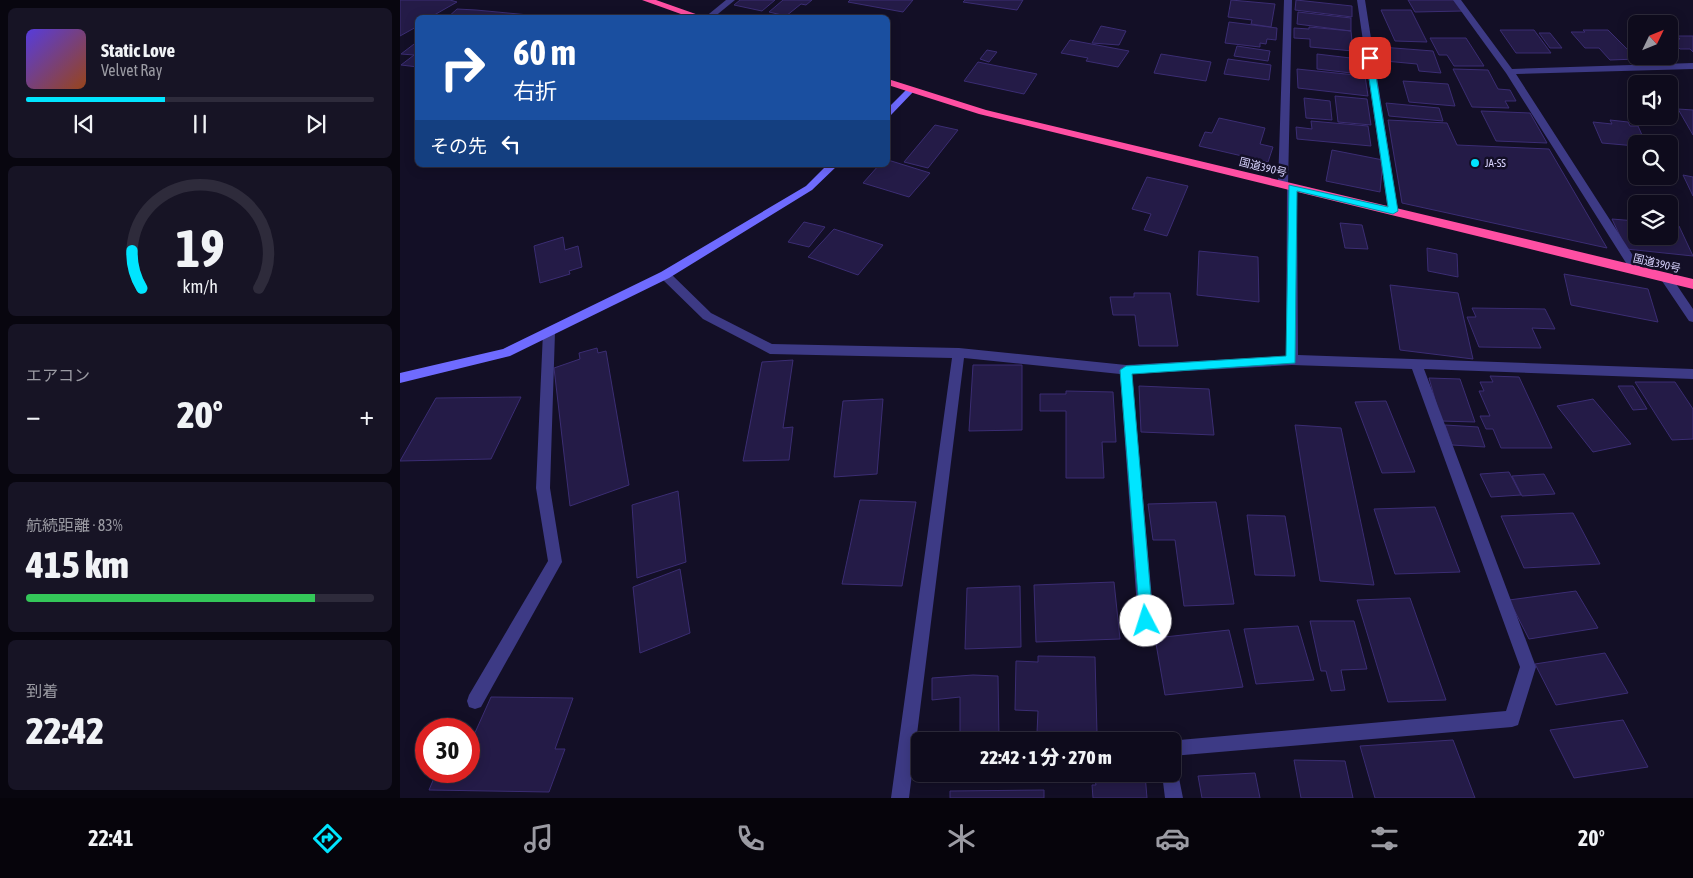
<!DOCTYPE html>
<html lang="ja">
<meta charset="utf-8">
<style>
:root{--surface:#0e0b1c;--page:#171425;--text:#f1f3f6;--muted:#9b9ba3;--line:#2e2b3b;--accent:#00e5ff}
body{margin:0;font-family:"Asap Condensed","Noto Sans JP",sans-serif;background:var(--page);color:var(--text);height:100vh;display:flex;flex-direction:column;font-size:19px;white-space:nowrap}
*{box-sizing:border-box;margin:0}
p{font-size:16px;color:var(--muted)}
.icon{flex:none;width:28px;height:28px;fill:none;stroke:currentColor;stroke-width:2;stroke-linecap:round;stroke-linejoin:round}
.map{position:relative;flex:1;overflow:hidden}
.drawer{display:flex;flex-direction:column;gap:8px;padding:8px;background:#08060f;width:400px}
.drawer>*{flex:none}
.guide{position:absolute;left:15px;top:15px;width:475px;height:152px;border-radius:8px;box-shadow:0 2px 12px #0003,0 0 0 1px var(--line);background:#1a4fa0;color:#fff;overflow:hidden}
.needle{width:32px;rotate:47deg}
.controls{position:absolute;left:1228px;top:15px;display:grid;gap:10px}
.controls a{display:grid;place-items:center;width:50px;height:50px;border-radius:8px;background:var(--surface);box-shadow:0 2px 12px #0003,0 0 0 1px var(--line);font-size:25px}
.speed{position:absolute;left:15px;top:718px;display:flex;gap:10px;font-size:25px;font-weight:700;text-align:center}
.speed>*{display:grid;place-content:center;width:65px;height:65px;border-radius:50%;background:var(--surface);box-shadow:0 2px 12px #0003,0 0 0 1px var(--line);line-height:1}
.speed .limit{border:8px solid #d22;background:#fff;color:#111}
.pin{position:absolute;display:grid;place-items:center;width:42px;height:42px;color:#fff;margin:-21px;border-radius:10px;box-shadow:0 2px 8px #0006}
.me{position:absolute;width:55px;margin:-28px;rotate:355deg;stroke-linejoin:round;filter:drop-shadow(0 0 4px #0008)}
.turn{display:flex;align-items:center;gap:18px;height:105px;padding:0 15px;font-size:22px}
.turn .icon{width:65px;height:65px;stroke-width:2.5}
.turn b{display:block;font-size:35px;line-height:42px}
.then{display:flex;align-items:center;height:48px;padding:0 15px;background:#0003;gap:10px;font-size:19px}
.big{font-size:38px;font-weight:800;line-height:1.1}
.drawer .widget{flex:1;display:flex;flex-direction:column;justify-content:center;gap:8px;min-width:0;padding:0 18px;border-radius:8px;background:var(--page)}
.drawer .dial{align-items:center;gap:0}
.dial svg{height:130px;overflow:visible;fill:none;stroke:var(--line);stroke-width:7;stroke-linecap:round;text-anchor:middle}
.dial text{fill:var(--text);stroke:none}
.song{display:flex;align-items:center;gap:15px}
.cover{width:60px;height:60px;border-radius:8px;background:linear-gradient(135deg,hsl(250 70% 55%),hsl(20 70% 35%))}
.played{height:5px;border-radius:2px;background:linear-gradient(90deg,var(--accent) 40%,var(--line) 40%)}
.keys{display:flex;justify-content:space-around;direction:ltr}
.heat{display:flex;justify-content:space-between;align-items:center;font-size:28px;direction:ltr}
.charge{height:8px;border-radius:4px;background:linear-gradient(90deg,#34c759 83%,var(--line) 0)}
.trip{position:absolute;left:511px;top:732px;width:270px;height:50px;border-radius:8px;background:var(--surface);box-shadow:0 2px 12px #0003,0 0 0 1px var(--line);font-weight:800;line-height:50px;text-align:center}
.tabs{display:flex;height:80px;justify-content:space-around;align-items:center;background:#06040b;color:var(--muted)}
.tabs .icon{width:35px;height:35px}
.tabs .on{color:var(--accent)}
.tabs b{font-size:22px;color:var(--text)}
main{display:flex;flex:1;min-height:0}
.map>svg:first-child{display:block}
.building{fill:#241b47;stroke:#3b2d73}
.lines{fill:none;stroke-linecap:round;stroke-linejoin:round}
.street{fill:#3d3a85;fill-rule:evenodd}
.secondary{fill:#6f6bff;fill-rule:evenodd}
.highway{fill:#ff4fa3;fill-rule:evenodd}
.route{fill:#00e5ff;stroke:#0095a6}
.poi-dot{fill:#00e5ff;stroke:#130f26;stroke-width:2}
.labels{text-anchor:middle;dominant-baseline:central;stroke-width:5;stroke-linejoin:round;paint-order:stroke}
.far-poi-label{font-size:11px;fill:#d9d4ff;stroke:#130f26;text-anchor:start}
.far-street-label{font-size:11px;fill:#d9d4ff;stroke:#130f26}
</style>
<main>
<section class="drawer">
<div class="widget">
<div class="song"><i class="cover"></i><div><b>Static Love</b><p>Velvet Ray</p></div></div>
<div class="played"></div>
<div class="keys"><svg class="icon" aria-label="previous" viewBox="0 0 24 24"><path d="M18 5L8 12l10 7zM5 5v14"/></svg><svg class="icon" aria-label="pause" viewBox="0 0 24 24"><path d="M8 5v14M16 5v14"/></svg><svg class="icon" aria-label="next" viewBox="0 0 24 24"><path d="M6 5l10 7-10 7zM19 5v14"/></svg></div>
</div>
<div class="widget dial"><svg viewBox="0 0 100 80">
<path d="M14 69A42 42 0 1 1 86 69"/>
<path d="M14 69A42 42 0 0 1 8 46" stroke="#00e5ff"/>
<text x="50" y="56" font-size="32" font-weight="700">19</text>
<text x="50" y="72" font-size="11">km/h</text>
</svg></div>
<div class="widget"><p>エアコン</p>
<div class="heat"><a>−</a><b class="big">20°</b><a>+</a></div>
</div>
<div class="widget"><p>航続距離 · 83%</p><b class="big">415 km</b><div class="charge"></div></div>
<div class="widget"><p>到着</p><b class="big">22:42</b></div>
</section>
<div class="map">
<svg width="1293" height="798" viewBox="0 0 1293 798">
<rect width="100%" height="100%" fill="#130f26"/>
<path class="building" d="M0 0H50L57 2 29 18H18V26L0 36Z
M340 0H375L362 11 334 5Z
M383 0H412L406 5 401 4 386 16 369 12Z
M450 0H513L503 12 448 2Z
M565 0H623L617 10 563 2Z
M831 0 875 4 871 27 851 24 852 20 828 17Z
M896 0 952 6V17L895 10Z
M1008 0H1055L1063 11 1015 12Z
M57 9 76 10 129 15 128 18H47Z
M981 10H1011L1027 42 995 41Z
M898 12 951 18V31L897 24Z
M829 22 877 28 876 40 867 39 866 44 860 43V47L825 43Z
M701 26 726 31 719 45 692 43Z
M909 27 951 31 953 51 910 47V39L894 38V28L909 29Z
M1100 30H1134L1151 53H1116Z
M1183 30H1208L1237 59 1210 60 1199 48H1185L1171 32H1185Z
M1139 33H1150L1162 48H1150Z
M1277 36H1293V52L1290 49H1280L1270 39H1280Z
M1030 38H1066L1084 66H1054L1047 55H1039Z
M670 40 729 51 718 67 686 61 688 58 661 53Z
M18 41V67L1 65 14 55 1 54Z
M837 46 870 51 868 61 834 56Z
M981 47 1033 51 1041 73 1019 71 1017 64 985 61Z
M587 50 597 52 589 62 580 59Z
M761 54 811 62 806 81 754 73Z
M917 54 959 59 960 74 917 69Z
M828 59 871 65 869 80 824 74Z
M578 62 637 74 624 94 564 81Z
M897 69 965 76 968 96 898 88Z
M1053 69 1088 70 1098 89 1110 90 1116 101H1105L1109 108 1072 107Z
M1003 81 1048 84 1055 106 1009 102Z
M935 96 967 99 971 125 938 122Z
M904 98 930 101 932 120 906 118Z
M986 103 1039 108 1043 121 989 116Z
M1278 109 1293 110V135Z
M1081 111 1130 113 1147 143 1096 141Z
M819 118 865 128 860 144 873 147 868 162 799 146 805 132 812 133Z
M988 120 1047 123 1057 145 1149 149 1207 248 1002 203Z
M1210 120 1228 122 1230 126H1238L1246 144H1236V146L1202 143 1193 122 1212 124Z
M911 121 968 126 971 146 897 139 896 127 912 129Z
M535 125 558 130 528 168 504 162Z
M932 150 983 160 980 192 926 181Z
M488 160 530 173 509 197 463 183 479 165H488Z
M1283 175 1293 177V196Z
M747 177 788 186 767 236 744 230 751 214 732 209Z
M1212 219 1236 221V236H1269V225L1279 226 1293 256 1226 249Z
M404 222 425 227 409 247 388 242Z
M940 223 962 225 968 249 945 248Z
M434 229 483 245 458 275 408 257Z
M163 237 165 250 178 246 182 267 169 271 170 274 140 283 134 246Z
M1027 248 1057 254 1058 277 1028 271Z
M799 251 858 257 859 302 797 295Z
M1164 274 1248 289 1258 322 1171 305Z
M990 285 1058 293 1073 359 1000 350Z
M734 293H770L778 346H739L735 315H713L710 297H734Z
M1072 308 1145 309 1155 329 1132 328 1141 348 1079 347 1067 317H1076Z
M197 348 198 353 206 351 229 485 170 506 154 368 180 359 179 353Z
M393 360 383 428 393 427 389 460 343 461 362 362Z
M573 365H622V430L569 431Z
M1090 376 1119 377 1152 448H1101L1093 429H1086L1080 416H1090L1079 391H1084L1080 382H1093Z
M1029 378 1060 379 1075 422 1041 421Z
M1235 382H1275L1293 409V439L1272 440Z
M739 386 809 389 814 435 741 432Z
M1218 386H1233L1247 409 1233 410Z
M666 391 713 392 716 442H702L704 478H666V411H640V394H666Z
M121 397 91 459 0 461 36 398Z
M483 399 477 474 434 477 443 401Z
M1193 399 1231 444 1193 452 1157 406Z
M986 401 1015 472 982 473 955 402Z
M895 425 941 428 974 585 920 581Z
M1045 425 1078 427 1085 447 1052 445Z
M1109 472 1121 495 1091 497 1080 474Z
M1144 474 1155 494 1122 496 1112 476Z
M278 491 286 562 237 578 232 505Z
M460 500 516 502 502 586 442 584Z
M816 502 834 604 784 606 775 540H753L748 504Z
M1035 507 1060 572 995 574 974 509Z
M1173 513 1200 564 1124 568 1101 516Z
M847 515 885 516 895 576 855 575Z
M280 569 290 633 240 653 233 587Z
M714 582 720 639 636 642 634 585Z
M620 586 621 647 565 649 567 588Z
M1176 591 1198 628 1129 639 1109 600Z
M1010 598 1046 700 988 702 957 600Z
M910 621H954L967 669 941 670 945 690 931 691 926 671H921Z
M898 626 914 680 856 684 844 629Z
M829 630 843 687 765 695 755 638Z
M1205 653 1228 693 1156 705 1135 664Z
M638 656 695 657 697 733H637L638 711 615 710 616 661 638 662Z
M573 675 598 676 599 738 560 740V697L532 700V678Z
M91 697 173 698 155 749H165L149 792 29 790 37 771H69V746Z
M1223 720 1248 767 1174 778 1150 730Z
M1053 740 1075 798H975L960 746Z
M894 760 945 761 953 798H901Z
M855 773 860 798H802L798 776Z
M745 774 747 798H693L692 785H696L694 775Z
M644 790V798H550V791Z"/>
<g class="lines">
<path class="street" d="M326 0H335L313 18H304Z
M884 0H892L888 185 883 188 878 185Z
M957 0H965L998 211 993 214 988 211Z
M1053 0H1061L1112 69 1293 63V69L1116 74 1241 268 1242 271 1241 274H1233L1106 73Z
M892 184 897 187 898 355 1293 369V379L1024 369 1136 667 1118 725 1112 727 772 756V741H768L1106 711 1120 667 1012 369 892 365 732 374 754 621 751 626 746 629 741 626 738 621 720 374 564 358 509 798H491L552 358 370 354 303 319 261 278 260 275 261 272H269L311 313 372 344 559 348 726 365 886 356 887 187Z
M1266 274 1270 275 1293 309V322L1289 321 1260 278Z
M149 328 155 332 150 488 162 562 81 707 75 709 69 707 67 701 69 695 148 561 136 488 143 332Z
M772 766 777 768 783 798H765L762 774H772Z"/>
<path class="secondary" d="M508 88 515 90 491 115 488 116V108Z
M427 165H438L412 190 269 278 110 356 0 383V373L103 349 261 272 406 186Z"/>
<path class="highway" d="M242 0H256L307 18H292Z
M488 79 586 110 1293 279V289L579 114 488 85Z"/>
</g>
<path class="route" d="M970 55 973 58 998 211 993 214 897 191 895 363 732 374 753 621 751 626 746 628 742 626 740 621 720 370 726 366 886 356 889 185 988 207 966 58Z"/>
<circle class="poi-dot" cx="1075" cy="163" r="5"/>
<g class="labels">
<g class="far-poi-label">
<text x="1085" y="163">JA-SS</text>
</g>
<g class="far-street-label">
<text transform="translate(863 167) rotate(14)">国道390号</text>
<text transform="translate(1257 263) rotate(13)">国道390号</text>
</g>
</g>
</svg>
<div class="controls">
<a><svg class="needle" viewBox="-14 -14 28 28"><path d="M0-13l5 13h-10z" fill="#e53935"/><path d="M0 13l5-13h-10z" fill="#9b9ba3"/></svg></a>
<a><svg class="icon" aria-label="sound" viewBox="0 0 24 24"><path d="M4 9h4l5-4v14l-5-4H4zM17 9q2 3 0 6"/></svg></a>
<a><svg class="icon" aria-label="search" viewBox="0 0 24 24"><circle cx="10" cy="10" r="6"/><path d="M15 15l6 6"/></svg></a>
<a><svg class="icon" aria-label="layers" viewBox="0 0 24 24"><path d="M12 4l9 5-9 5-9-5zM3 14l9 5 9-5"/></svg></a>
</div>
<div class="speed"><div class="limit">30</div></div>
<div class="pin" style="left:970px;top:58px;background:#d93025"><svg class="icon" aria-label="arrive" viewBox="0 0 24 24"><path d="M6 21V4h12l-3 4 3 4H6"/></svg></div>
<svg class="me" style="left:746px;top:621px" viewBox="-20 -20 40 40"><circle r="19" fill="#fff"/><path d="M0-13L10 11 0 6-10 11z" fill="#00e5ff"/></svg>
<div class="trip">22:42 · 1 分 · 270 m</div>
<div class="guide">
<div class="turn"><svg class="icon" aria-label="right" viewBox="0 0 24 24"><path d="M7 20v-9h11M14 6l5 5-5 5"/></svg><div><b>60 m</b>右折</div></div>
<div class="then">その先<svg class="icon" aria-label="left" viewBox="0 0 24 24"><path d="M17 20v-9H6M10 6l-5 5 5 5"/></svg></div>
</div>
</div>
</main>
<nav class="tabs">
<b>22:41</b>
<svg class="icon on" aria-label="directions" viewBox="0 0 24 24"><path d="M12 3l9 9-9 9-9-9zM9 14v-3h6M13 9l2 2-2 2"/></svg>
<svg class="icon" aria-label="music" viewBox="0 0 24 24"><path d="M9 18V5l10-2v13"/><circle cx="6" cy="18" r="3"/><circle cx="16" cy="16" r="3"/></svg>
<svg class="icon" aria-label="phone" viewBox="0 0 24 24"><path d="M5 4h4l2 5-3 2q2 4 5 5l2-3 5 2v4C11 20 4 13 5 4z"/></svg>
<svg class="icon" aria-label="climate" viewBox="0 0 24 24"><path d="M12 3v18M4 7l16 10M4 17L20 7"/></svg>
<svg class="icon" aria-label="car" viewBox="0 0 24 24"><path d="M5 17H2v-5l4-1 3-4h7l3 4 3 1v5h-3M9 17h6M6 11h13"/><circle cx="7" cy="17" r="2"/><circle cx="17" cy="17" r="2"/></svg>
<svg class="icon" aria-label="filters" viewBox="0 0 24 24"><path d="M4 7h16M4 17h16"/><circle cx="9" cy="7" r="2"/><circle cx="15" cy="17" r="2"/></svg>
<b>20°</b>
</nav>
